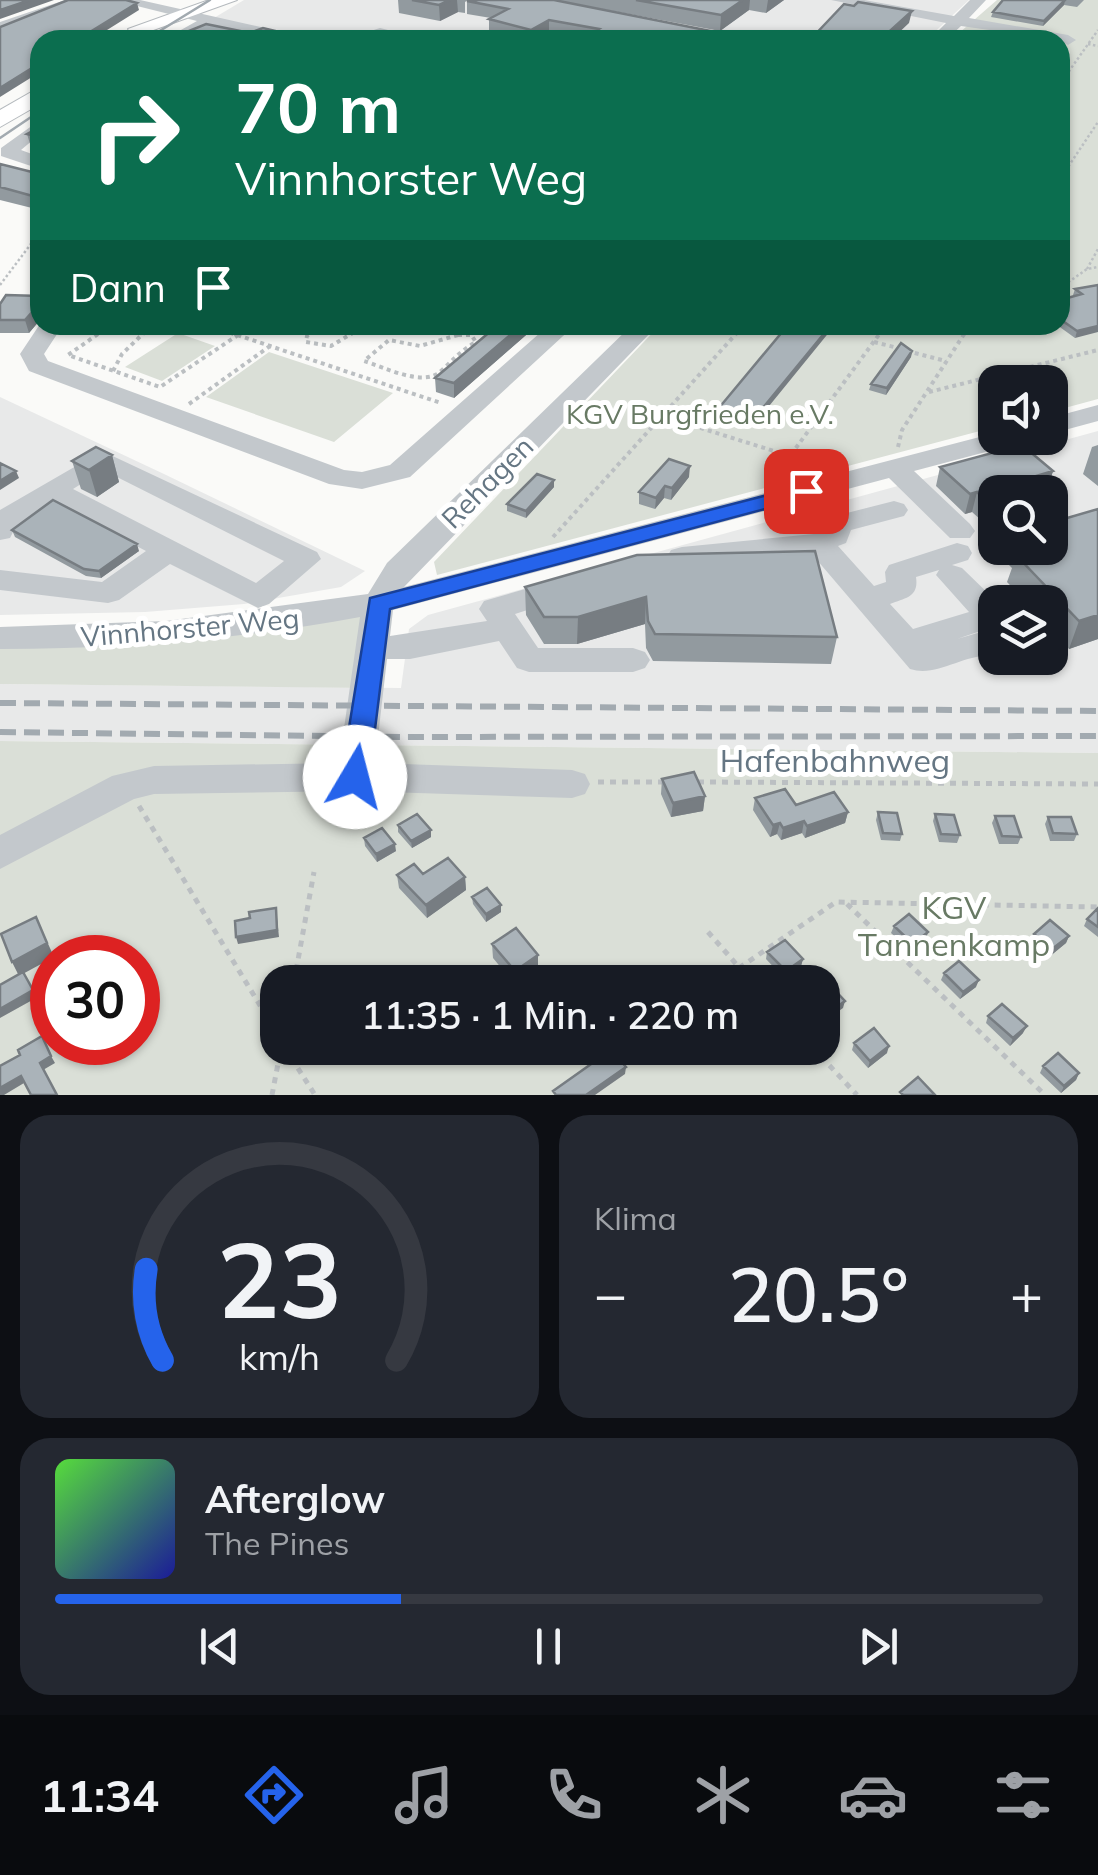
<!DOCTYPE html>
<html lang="de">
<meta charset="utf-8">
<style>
:root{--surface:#171b24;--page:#242831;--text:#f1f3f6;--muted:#9ea1a6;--line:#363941;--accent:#2563eb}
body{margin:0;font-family:Mulish,sans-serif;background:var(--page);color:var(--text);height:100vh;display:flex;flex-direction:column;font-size:38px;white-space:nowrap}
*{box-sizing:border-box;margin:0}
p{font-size:32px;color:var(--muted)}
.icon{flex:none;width:55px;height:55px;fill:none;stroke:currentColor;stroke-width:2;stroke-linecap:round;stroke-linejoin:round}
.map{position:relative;height:1095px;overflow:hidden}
.panel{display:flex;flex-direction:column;gap:20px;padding:20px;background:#0d0f14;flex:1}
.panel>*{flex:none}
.banner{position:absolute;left:30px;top:30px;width:1040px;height:305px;border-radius:30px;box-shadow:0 2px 8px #0004;background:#0b6e4f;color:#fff;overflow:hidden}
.controls{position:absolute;left:978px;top:365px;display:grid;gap:20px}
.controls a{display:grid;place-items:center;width:90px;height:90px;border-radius:20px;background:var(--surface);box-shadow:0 2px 8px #0004;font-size:50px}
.speed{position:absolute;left:30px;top:935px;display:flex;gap:20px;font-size:50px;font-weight:700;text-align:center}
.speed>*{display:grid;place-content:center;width:130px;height:130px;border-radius:50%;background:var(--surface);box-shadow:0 2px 8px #0004;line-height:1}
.speed .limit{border:15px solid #d22;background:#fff;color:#111}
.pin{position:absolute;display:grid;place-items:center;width:85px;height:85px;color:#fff;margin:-42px;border-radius:20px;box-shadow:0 5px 15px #0006}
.me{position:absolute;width:110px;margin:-55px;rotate:8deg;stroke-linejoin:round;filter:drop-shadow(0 0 8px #0008)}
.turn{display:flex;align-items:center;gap:35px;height:210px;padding:0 40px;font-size:45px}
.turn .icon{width:130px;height:130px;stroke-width:2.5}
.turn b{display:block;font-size:70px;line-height:85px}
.then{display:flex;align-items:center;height:95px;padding:0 40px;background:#0003;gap:20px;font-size:38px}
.big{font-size:75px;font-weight:600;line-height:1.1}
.panel .card{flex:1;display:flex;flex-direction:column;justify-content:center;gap:15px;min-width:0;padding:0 35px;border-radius:30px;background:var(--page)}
.panel .dial{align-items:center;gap:0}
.dial svg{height:260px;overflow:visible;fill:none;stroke:var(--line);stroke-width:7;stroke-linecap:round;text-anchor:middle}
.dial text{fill:var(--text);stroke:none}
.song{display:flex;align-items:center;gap:30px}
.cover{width:120px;height:120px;border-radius:15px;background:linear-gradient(135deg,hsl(110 70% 55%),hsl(240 70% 35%))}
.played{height:10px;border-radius:5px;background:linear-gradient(90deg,var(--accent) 35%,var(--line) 35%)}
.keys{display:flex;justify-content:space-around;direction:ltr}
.heat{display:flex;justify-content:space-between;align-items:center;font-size:55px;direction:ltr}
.panel .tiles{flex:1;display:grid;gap:20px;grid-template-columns:1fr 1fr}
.card:last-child{grid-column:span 2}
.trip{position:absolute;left:260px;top:965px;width:580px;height:100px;border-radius:30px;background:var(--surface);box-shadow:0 2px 8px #0004;font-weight:600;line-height:100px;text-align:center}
.tabs{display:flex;height:160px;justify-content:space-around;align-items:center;background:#090b0e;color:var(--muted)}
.tabs .icon{width:70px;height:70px}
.tabs .selected{color:var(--accent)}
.tabs b{font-size:45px;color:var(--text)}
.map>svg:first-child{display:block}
.built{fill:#e8e9e9;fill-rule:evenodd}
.green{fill:#dadfd7;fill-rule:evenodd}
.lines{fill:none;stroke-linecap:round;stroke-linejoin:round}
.major-casing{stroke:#b5babe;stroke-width:2}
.path-far2{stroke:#bbbfc2;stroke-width:2.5;stroke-dasharray:2.5 2.5;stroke-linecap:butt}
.path-far1{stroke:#bbbfc2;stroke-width:4;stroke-dasharray:4 4;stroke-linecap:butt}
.path{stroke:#bbbfc2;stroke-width:5;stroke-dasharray:6 6;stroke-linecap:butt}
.minor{fill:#c3c8cc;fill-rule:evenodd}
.major{fill:#fff;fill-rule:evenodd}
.tram{stroke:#a2aab0;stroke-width:2.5}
.rail{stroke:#a2aab0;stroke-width:6;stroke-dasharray:16 8;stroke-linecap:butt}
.wall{fill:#929a9f}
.shaded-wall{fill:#777d82}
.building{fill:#aab3b9;stroke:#777d82;stroke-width:2.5}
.route{fill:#2563eb;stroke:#184099;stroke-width:2.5}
.labels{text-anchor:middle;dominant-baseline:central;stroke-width:10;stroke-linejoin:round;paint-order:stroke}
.park-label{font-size:28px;fill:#687a64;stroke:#fff}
.street-label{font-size:28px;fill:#657683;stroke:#fff}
.near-street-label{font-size:32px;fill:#657683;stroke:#fff}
.near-park-label{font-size:32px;fill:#687a64;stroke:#fff}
</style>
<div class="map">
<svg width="1098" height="1095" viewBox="0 0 1098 1095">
<rect width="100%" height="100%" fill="#fafaf8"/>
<path class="built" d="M244 0H969L926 40H501L458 31 442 40H177Z
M0 397 164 474 365 571 341 587 244 604 145 612 0 615Z
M1098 431V753L0 741V684L401 688 409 629 428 615ZM995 492H1050V548H995ZM995 602H1050V658H995Z"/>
<path class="green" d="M997 0H1098V399L1050 412V382H995V427L437 575 434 562 660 325H1060V40H951Z
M178 333 215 346 162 381 125 367Z
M269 352 393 393 334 442 206 397Z
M378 604 368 688 0 684V638Z
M0 741 1098 753V1095H0ZM52 958H138V1042H52ZM278 982H822V1048H278Z"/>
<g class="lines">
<defs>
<path id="major" d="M209 0H237L145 33H131L128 29Z
M40 87V104L0 127V110Z"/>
</defs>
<use href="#major" class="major-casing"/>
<path class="path-far2" d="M105 40 118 32
M1088 44 1098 46
M1060 84 1098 30
M1060 179 1098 122
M1087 269 1098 249
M0 285 40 232
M1060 288 1087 269 1098 267"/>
<path class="path-far1" d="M111 325 68 355 160 387 238 335
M207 325 441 403
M321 325 307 336 306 342 331 346 366 325
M458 335H471L476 342C460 351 452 361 440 372 422 387 384 367 364 361L389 340 420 346Z
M874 342 898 348
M907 351 946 361
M113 371 122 354 152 325
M929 392 1098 350
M189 404 270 346
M662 416 790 456 886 325
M898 447 902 430 970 325
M1025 447 1045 442
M553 537 744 325"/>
<path class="path" d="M598 782H663
M698 782 1098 784
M139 806 278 1035
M847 904 1045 1095
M708 932 752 982
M739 968 836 902 1098 907
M294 982 314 872
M285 1048 315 1095
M813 1048 857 1095
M272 1095 281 1048"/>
<path class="minor" d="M65 0H86L0 32V22Z
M113 0H140L319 40H288L214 25 183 40H163L197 21Z
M831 0H864L954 16 970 0H986L969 18 1068 35 1076 40 1068 45 1060 40 961 26 946 40H929L946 23Z
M380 28 416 37 418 40H342Z
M474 32 496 37 498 40H459Z
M40 120V134L21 150 40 157V169L1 156V148Z
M40 324 63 325 44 354 48 361 344 470 362 472 390 465 549 325H575L410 477 362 489 329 484 29 371 20 354Z
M632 325H658L404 587 995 433V438H1019L1016 444 914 471 970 524 975 531 970 538H950L889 478 393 610 390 636 487 621 479 609 484 601 566 577 577 580 582 587 577 594 515 614 538 648H633L645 652 650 660 645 668 633 672H529L517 668 499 641 410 659H387L375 763 572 770 585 774 590 784 585 794 572 798 355 791 154 794 134 799 0 869V835L112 776 154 766 339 763 360 617C241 639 121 649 0 649V627L166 621 368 594 387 563Z
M1098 405V421L1050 434V418Z
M102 451 317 552 321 559 269 604 258 608 170 564 119 600 108 603 0 590V570L102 582 146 551 53 502 16 526 10 538 0 540V510ZM103 470 284 561 256 583 73 489Z
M894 501 904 504 908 510 904 516 851 530 846 543 838 546 874 586 886 582 885 572 889 565 957 543 968 546 972 553 968 560 952 565 962 568 997 602 995 626 957 639 981 632 995 634V656C966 652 938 678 910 669L811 553 682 567 671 564 667 557 671 550 682 547 814 534 822 527 810 512 815 506C828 502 834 504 843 514ZM939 570 936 575 969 612 913 629 890 604C906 598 919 597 916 577Z"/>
<use href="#major" class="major"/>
<path class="tram" d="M145 40 210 0
M0 138 40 111"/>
<path class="rail" d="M0 703 1098 711
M0 732 405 737 1098 736"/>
</g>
<path class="wall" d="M398 0H468L465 2V13L458 12 440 21 399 13Z
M479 0H784L766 13 749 10 720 31 581 5 756 40 583 39 549 32 536 40H521L489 32V19L491 18 467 14V1Z
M1003 0H1084L1077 7 1064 5 1043 26 991 17 993 12Z
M40 127V149L31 147 27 134Z
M0 164 40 174V210L0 200Z
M1098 285 1075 338 1057 325H1060V300L1075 296 1073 295 1075 289Z
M40 296V320L29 333H0V304Z
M498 325H533V329L454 398 436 392 435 378Z
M788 325 752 427 717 416 718 409Z
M912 351 911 357 886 395 869 390 871 384Z
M1098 445V486L1083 474 1092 447Z
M112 455 119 482 97 497 81 489 72 461Z
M940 467 1053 471 1047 490 1040 492H995V527L990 528 972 512 965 514 936 486Z
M689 477 671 500 664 498 655 509 639 504V492Z
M554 480V487L526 518 507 511V504Z
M1098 509V639L1069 649 1050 628V602H1026L1007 582 1012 568 1005 561 1009 548H1050Z
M12 530 139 551 101 578 86 576 15 537Z
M637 555 837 637 831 664 653 661 646 648 645 624 577 644H544L526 615 525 587Z
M662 779 705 796 703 811 671 817 661 794Z
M755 798 796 805 848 812 845 823 805 838 802 833 781 840 777 834 770 837 753 810Z
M878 812 902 834 900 841 881 840 876 820Z
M935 814 960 835 957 843 939 842 933 821Z
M995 816 1021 837 1018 844H999L992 823Z
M1048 817 1077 834 1074 841H1050L1045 824Z
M398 825 431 837 412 848 398 832Z
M364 838 396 851 377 862 365 846Z
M423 874 465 877 466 890 427 918 399 888 397 875Z
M472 897 501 905V912L486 922 473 904Z
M1098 908V937L1084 926 1087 919Z
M894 926 926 940 911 951 891 933Z
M1034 934 1069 936 1066 943 1049 957 1031 941Z
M492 944 538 969 519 982H513L493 958Z
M767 952 803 959 801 966 784 978 766 959Z
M944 973 976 987 960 999 941 980Z
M988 1016 1023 1033 1010 1046 986 1023Z
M854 1043 887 1053 868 1068 852 1050Z
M1043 1066 1079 1073 1076 1080 1061 1093 1040 1073Z"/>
<path class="shaded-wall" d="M30 0H54L0 19V10Z
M450 0H457L458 12 440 21 439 5Z
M743 0H750L749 10 720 31 721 15Z
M768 0H784L766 13Z
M1065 0 1064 5 1043 26 1044 21Z
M137 3 139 10 91 40H77Z
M912 11 909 23 891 40H880Z
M549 20V32L536 40H531V30Z
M40 63V72L0 97V88Z
M40 303V320L29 333 25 320Z
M522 325H533V329L454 398V383Z
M831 325H835L752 427 753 420Z
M1098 326V332L1075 338 1077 331Z
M912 351 911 357 886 395 887 388Z
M112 455 119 482 97 497 89 470Z
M690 466 689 477 671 500 672 488Z
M16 471 19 478 0 490V481Z
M1053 471 1047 490 1040 492H1006L1009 484Z
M554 480V487L526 518V511Z
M665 486 664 498 655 509 656 498Z
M977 492 972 512 965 514 970 494Z
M995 510V527L990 528Z
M137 544 139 551 101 578 99 571Z
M646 597 645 624 577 644 578 617Z
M1098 615V639L1069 649 1079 621Z
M705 796 703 811 671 817 673 803Z
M848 812 845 823 805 838 807 826Z
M804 821 802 833 781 840 783 828Z
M780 823 777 834 770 837 773 825Z
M431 830V837L412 848 411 841Z
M395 844 396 851 377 862 376 854Z
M465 877 466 890 427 918 426 905Z
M501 905V912L486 922V914Z
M276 908 279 937 238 944 236 937Z
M36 917 54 957 19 976 12 962Z
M928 932 926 940 911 951 913 944Z
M1069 936 1066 943 1049 957 1052 949Z
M538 955V969L519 982H515V971Z
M803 959 801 966 784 978 786 971Z
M979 980 976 987 960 999 963 992Z
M33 990 36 998 0 1018V1009Z
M845 1001 843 1008 825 1021 827 1014Z
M1027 1026 1023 1033 1010 1046 1013 1038Z
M889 1046 887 1053 868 1068 870 1061Z
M514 1048H526L515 1055Z
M51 1056 55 1063 43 1070 40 1063Z
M626 1067 625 1074 595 1095H586Z
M1079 1073 1076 1080 1061 1093 1064 1086Z
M21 1076 24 1083 4 1095H0V1088Z"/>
<path class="building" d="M0 0H30L0 10Z
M68 0H126L137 3 77 40H40V63L0 88V27Z
M412 0H450L439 5Z
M479 0H554L756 40H581L599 29 549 20 531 30 489 19 508 9 467 1Z
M636 0H743L721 15Z
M1003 0H1065L1044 21 993 12Z
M858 2 912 11 880 40H810L844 4 854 6Z
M206 24 250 33 263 28 313 40H167Z
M40 127V137L27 134Z
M0 164 40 174V198L0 187Z
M1098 285V326L1077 331 1060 319V300L1082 294 1075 289Z
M6 295 40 296V303L25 320H0V304Z
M498 325H522L454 383 435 378Z
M788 325H831L753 420 718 409Z
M901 343 912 351 887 388 871 384Z
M1022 445 1053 471 1009 484 1019 492H995V508L977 492 970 494 940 467Z
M96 447 112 455 89 470 72 461Z
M669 459 690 466 672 488 665 486 656 498 639 492Z
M0 463 16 471 0 481Z
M537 474 554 480 526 511 507 504Z
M53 500 137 544 99 571 84 569 12 530Z
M1098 509V615L1079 621 1016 555 1033 552 1028 548H1050V523Z
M815 551 837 637 655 634 648 621 646 597 578 617H544L525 587 637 555Z
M694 772 705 796 673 803 662 779Z
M785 789 796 805 834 792 848 812 807 826 804 821 783 828 780 823 773 825 755 798Z
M878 812 897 813 902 834 883 833Z
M417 814 431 830 411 841 398 825Z
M935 814 954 815 960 835 941 834Z
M995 816H1014L1021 837 1002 836Z
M1048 817H1071L1077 834 1053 833Z
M382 828 395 844 376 854 364 838Z
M448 858 465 877 426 905 397 875 414 864 423 874Z
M487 888 501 905 486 914 472 897Z
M276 908 277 930 236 937 235 921 250 918 249 912Z
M1098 908V927L1087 919Z
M909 914 928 932 913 944 894 926Z
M36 917 47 943 12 962 1 934Z
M1050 920 1069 936 1052 949 1034 934Z
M516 928 538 955 515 971 492 944Z
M785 940 803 959 786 971 767 952Z
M959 961 979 980 963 992 944 973Z
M23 972 33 990 0 1009V985Z
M828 983 845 1001 827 1014 822 1009V987Z
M1002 1004 1027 1026 1013 1038 988 1016Z
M874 1028 889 1046 870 1061 854 1043Z
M42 1036 51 1056 40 1063 57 1095H31L21 1076 0 1088V1066L20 1055 18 1050Z
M611 1050 626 1067 586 1095H556L553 1091Z
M1058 1053 1079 1073 1064 1086 1043 1066Z
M918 1077 935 1095H903L900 1092Z"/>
<path class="route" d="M806 485 817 491 814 496 390 609 369 777 365 784 355 788 345 784 341 777 370 598Z"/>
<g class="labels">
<g class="park-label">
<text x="700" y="413">KGV Burgfrieden e.V.</text>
</g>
<g class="street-label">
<text transform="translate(487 482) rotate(-45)">Rehagen</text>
<text transform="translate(190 627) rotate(-5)">Vinnhorster Weg</text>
</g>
<g class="near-street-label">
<text x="835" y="760">Hafenbahnweg</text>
</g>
<g class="near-park-label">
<text x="954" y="907">KGV<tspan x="954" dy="37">Tannenkamp</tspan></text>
</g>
</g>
</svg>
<div class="controls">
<a><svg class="icon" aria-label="sound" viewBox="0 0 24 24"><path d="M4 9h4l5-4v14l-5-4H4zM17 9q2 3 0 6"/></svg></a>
<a><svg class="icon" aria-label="search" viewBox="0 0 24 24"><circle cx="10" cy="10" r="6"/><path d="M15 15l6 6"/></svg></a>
<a><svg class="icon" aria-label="layers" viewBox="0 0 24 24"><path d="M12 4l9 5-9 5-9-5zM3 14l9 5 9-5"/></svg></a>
</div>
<div class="speed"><div class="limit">30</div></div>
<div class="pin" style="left:806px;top:491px;background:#d93025"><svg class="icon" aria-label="arrive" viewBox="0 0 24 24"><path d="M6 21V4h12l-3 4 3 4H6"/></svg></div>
<svg class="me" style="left:355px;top:777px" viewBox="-20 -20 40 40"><circle r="19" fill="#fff"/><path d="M0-13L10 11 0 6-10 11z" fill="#2563eb"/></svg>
<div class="trip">11:35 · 1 Min. · 220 m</div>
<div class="banner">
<div class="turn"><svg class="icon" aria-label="right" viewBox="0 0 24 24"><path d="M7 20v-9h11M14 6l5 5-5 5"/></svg><div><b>70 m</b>Vinnhorster Weg</div></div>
<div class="then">Dann<svg class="icon" aria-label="arrive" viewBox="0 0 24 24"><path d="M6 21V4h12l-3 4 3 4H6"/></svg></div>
</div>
</div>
<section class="panel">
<div class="tiles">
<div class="card dial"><svg viewBox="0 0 100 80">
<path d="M14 69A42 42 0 1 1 86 69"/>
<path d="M14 69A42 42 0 0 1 9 41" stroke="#2563eb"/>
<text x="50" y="56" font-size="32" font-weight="700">23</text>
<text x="50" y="72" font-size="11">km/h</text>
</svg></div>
<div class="card"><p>Klima</p>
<div class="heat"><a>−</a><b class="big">20.5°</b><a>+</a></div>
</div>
<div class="card">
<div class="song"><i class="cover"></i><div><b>Afterglow</b><p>The Pines</p></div></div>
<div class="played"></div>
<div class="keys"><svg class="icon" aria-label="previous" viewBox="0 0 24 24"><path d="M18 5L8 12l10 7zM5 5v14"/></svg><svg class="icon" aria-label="pause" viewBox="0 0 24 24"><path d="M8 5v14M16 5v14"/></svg><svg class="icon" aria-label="next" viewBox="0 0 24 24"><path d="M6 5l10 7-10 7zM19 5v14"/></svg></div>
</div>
</div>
</section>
<nav class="tabs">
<b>11:34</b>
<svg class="icon selected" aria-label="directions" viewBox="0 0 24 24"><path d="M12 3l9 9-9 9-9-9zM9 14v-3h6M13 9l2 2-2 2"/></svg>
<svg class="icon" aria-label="music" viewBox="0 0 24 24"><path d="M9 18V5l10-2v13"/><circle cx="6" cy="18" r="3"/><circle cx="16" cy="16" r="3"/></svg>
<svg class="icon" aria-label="phone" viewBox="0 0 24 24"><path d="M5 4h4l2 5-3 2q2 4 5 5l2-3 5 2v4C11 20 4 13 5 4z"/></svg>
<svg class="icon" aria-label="climate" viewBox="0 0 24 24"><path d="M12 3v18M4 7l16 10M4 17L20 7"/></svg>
<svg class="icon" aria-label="car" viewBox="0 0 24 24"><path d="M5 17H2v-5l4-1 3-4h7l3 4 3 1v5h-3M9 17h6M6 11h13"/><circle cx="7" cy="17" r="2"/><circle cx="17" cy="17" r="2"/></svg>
<svg class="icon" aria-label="filters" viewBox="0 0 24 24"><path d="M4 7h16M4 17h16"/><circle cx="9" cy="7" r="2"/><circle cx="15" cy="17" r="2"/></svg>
</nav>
